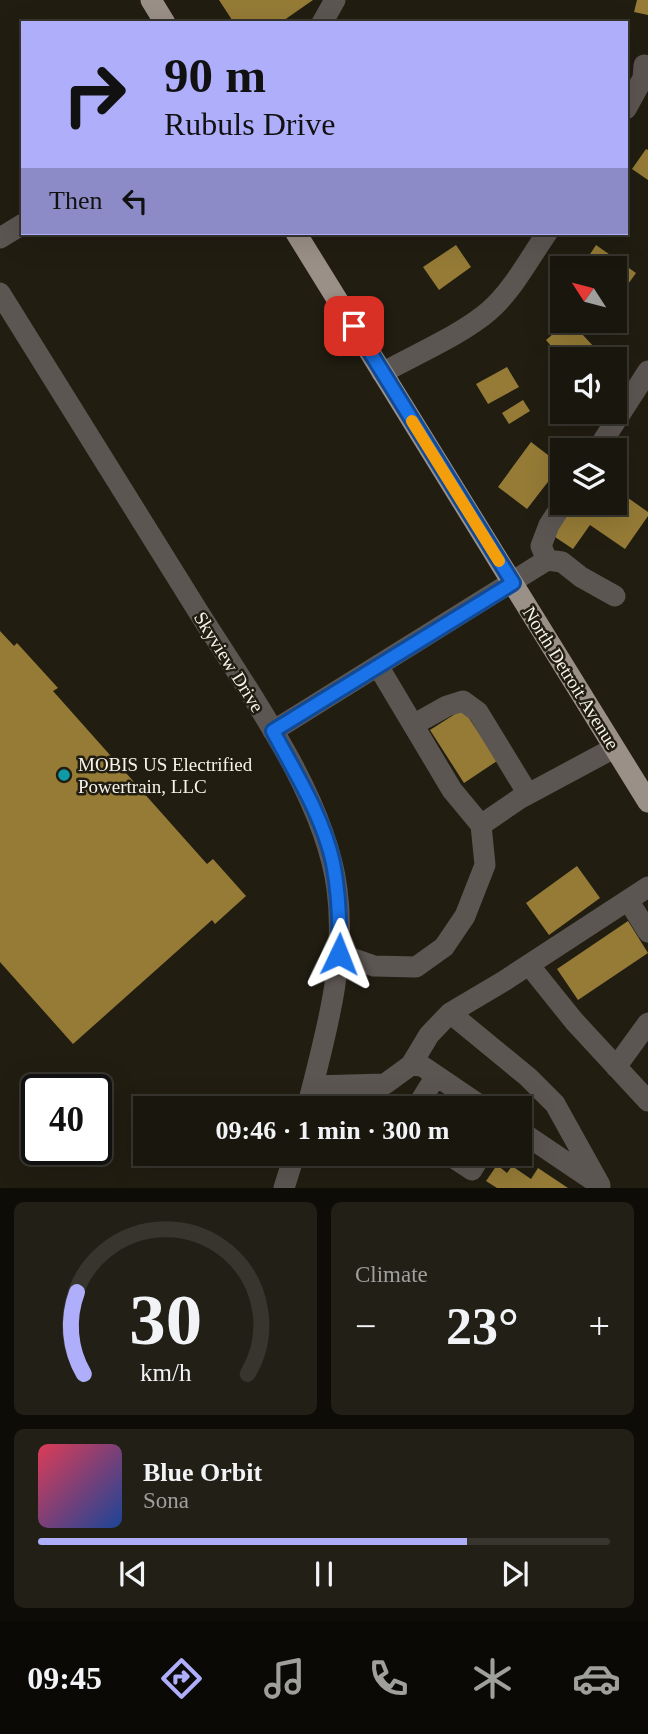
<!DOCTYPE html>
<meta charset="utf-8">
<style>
:root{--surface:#19160d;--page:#221f16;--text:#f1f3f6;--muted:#9f9f9d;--line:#37352e;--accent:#afaefa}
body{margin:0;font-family:Georgia,serif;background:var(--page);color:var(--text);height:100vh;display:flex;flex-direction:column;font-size:26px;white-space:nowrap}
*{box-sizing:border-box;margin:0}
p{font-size:23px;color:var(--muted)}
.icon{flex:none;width:38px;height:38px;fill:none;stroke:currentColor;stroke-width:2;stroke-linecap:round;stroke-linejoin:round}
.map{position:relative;height:1188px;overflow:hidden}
.sheet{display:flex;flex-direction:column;gap:14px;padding:14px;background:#0e0c07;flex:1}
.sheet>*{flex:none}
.banner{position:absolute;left:21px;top:21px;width:607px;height:214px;border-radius:0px;box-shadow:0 7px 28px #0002,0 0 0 2px var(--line);background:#afaefa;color:#111;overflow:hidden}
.needle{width:46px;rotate:306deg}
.tools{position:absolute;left:550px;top:256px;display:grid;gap:14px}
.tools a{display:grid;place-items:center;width:77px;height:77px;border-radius:0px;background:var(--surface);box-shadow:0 7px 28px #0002,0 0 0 2px var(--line);font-size:35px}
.speed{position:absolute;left:21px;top:1074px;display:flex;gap:14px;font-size:35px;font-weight:700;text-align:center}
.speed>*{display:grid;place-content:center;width:91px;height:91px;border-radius:50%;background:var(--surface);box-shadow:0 7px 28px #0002,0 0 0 2px var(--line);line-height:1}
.speed .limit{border:4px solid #111;border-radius:10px;background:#fff;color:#111}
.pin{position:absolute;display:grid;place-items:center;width:60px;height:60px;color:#fff;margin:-30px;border-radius:14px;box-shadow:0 4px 10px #0006}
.me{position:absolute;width:77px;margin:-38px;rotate:2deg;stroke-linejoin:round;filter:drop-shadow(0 0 5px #0008)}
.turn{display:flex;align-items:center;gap:24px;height:147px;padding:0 28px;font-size:32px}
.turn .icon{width:91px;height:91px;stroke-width:2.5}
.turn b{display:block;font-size:49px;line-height:60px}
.then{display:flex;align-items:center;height:66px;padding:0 28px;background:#0003;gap:14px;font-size:26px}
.big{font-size:52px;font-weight:800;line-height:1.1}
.sheet .card{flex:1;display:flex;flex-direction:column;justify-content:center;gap:10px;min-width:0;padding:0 24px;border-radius:10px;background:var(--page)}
.sheet .dial{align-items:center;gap:0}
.dial svg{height:182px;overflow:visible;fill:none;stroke:var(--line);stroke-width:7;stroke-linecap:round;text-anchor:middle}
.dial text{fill:var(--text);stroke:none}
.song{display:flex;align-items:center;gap:21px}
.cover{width:84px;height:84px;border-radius:10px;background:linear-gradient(135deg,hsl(350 70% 55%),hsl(220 70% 35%))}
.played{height:7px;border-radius:4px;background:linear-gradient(90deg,var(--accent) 75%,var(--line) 75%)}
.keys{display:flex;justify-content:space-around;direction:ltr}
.heat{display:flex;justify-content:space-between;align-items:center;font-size:38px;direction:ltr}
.sheet .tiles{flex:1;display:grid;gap:14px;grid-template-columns:1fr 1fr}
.card:last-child{grid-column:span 2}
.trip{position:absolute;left:133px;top:1096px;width:399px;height:70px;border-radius:0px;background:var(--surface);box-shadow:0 7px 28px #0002,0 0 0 2px var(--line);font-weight:800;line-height:70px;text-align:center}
.tabs{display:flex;height:112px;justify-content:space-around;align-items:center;background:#0a0905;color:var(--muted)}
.tabs .icon{width:49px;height:49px}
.tabs .on{color:var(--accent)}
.tabs b{font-size:32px;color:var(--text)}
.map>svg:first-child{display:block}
.building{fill:#957b36}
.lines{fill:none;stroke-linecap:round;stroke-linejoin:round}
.minor{stroke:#5c5652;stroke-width:21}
.major{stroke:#9b9087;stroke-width:21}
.route-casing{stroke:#114b97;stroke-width:18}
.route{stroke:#1a73e8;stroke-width:12}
.slow{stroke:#f59e0b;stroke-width:12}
.culture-dot{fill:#0f9aa8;stroke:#211d11;stroke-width:2.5}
.labels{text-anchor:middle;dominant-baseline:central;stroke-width:5;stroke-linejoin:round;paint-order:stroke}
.street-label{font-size:19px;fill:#f6f3eb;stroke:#211d11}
.poi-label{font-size:19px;fill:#f6f3eb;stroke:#211d11;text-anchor:start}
</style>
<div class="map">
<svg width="648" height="1188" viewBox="0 0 648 1188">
<rect width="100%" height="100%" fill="#211d11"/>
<path class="building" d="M219 0H313L280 23H234Z
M637 0H648V15L634 12Z
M646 149 648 150V180L632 169Z
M456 245 471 267 439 290 423 267Z
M596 245 636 273 614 304V268H588L583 265Z
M569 320 595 348 583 359H562L546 340Z
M507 367 519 387 488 404 476 384Z
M523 400 530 411 509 424 502 413Z
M531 442 561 465 527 509 498 487Z
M614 488 648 512V516L625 549 590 525 573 549 552 535 575 502H614Z
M0 631 14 646 17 643 58 688 53 691 207 864 213 859 246 896 215 924 212 920 73 1044 0 962Z
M463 709 497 761 464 783 430 730Z
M577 866 600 898 549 935 526 903Z
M628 921 648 953 578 1000 557 969Z
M497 1165 507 1173 512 1166 531 1179 538 1168 568 1188H497L486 1181Z"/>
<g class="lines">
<path class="minor" d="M322 23 335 0
M626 109 643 78 644 65
M0 238 23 224
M0 293C65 398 130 503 196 608 246 688 325 795 337 889 347 964 325 1036 307 1108
M382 373C416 354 461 335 489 311 513 290 529 259 547 233
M597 450 648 371
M547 560 541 546 549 525 564 502
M378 666 452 790 481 825
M413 725 447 706 463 701 478 712 528 794
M273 731 547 560 562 562 581 577 615 596
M628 900 648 932
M339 954 374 966 416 967 444 947 465 916 485 865 481 825 519 799 614 748
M529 965 574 1021 648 1101
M450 1013 504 981 648 887
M411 1065 429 1035 450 1013 528 1077 555 1104 600 1185
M616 1067 648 1023
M313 1086 385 1084 411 1065 422 1066 484 1108
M416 1108 436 1076
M520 1131 597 1183
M446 1153 472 1170 482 1153
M284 1188 295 1153"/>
<path class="major" d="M151 0 165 23
M296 233 648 802"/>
</g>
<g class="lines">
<defs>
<path id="route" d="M339 954C340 923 339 893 333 863 323 816 295 773 273 731L513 583 354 326"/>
</defs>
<use href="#route" class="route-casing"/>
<use href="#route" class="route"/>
<path class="slow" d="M412 421 499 561"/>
</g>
<circle class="culture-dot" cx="64" cy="775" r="7"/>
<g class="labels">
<g class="street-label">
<text transform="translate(229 662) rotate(58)">Skyview Drive</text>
<text transform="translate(571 678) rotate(58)">North Detroit Avenue</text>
</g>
<g class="poi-label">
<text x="78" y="764">MOBIS US Electrified<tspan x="78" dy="22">Powertrain, LLC</tspan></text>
</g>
</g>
</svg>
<div class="tools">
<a><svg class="needle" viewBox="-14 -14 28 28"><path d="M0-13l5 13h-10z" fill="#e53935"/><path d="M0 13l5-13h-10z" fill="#9f9f9d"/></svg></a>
<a><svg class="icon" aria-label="sound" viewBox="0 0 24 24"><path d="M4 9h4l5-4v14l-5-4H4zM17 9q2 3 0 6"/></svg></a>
<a><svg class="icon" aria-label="layers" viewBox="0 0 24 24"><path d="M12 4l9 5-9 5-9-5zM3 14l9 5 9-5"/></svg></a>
</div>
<div class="speed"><div class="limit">40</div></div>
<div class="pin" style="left:354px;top:326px;background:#d93025"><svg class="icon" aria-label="arrive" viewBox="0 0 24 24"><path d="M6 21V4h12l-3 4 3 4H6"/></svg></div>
<svg class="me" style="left:339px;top:954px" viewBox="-20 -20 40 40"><path d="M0-17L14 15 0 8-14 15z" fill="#1a73e8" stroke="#fff" stroke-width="4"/></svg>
<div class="trip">09:46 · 1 min · 300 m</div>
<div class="banner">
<div class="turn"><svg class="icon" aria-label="right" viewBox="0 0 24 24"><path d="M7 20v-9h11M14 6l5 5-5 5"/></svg><div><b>90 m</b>Rubuls Drive</div></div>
<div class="then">Then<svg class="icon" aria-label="left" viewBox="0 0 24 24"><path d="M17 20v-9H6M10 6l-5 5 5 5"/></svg></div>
</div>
</div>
<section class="sheet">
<div class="tiles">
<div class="card dial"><svg viewBox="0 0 100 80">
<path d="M14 69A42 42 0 1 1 86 69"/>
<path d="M14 69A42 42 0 0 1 11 33" stroke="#afaefa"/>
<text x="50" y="56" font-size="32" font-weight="700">30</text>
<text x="50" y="72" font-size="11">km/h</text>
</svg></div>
<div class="card"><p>Climate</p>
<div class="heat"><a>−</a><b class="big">23°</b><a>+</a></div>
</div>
<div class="card">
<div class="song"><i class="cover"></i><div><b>Blue Orbit</b><p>Sona</p></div></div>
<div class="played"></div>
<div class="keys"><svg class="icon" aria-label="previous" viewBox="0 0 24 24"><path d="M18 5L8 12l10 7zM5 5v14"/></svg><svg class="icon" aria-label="pause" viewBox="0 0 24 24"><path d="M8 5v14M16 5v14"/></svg><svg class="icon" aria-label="next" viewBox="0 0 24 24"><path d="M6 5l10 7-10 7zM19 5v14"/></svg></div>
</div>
</div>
</section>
<nav class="tabs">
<b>09:45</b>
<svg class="icon on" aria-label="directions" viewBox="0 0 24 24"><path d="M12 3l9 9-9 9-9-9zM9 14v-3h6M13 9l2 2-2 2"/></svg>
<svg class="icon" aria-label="music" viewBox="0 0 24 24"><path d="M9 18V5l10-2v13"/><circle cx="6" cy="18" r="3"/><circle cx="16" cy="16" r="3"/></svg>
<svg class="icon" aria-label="phone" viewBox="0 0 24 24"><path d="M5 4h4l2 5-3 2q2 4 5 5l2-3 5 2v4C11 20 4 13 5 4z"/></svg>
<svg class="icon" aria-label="climate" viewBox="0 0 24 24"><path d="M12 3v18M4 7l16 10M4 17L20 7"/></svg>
<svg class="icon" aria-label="car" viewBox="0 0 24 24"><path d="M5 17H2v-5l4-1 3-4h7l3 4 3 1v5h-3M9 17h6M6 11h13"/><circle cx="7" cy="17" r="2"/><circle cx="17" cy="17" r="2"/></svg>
</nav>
